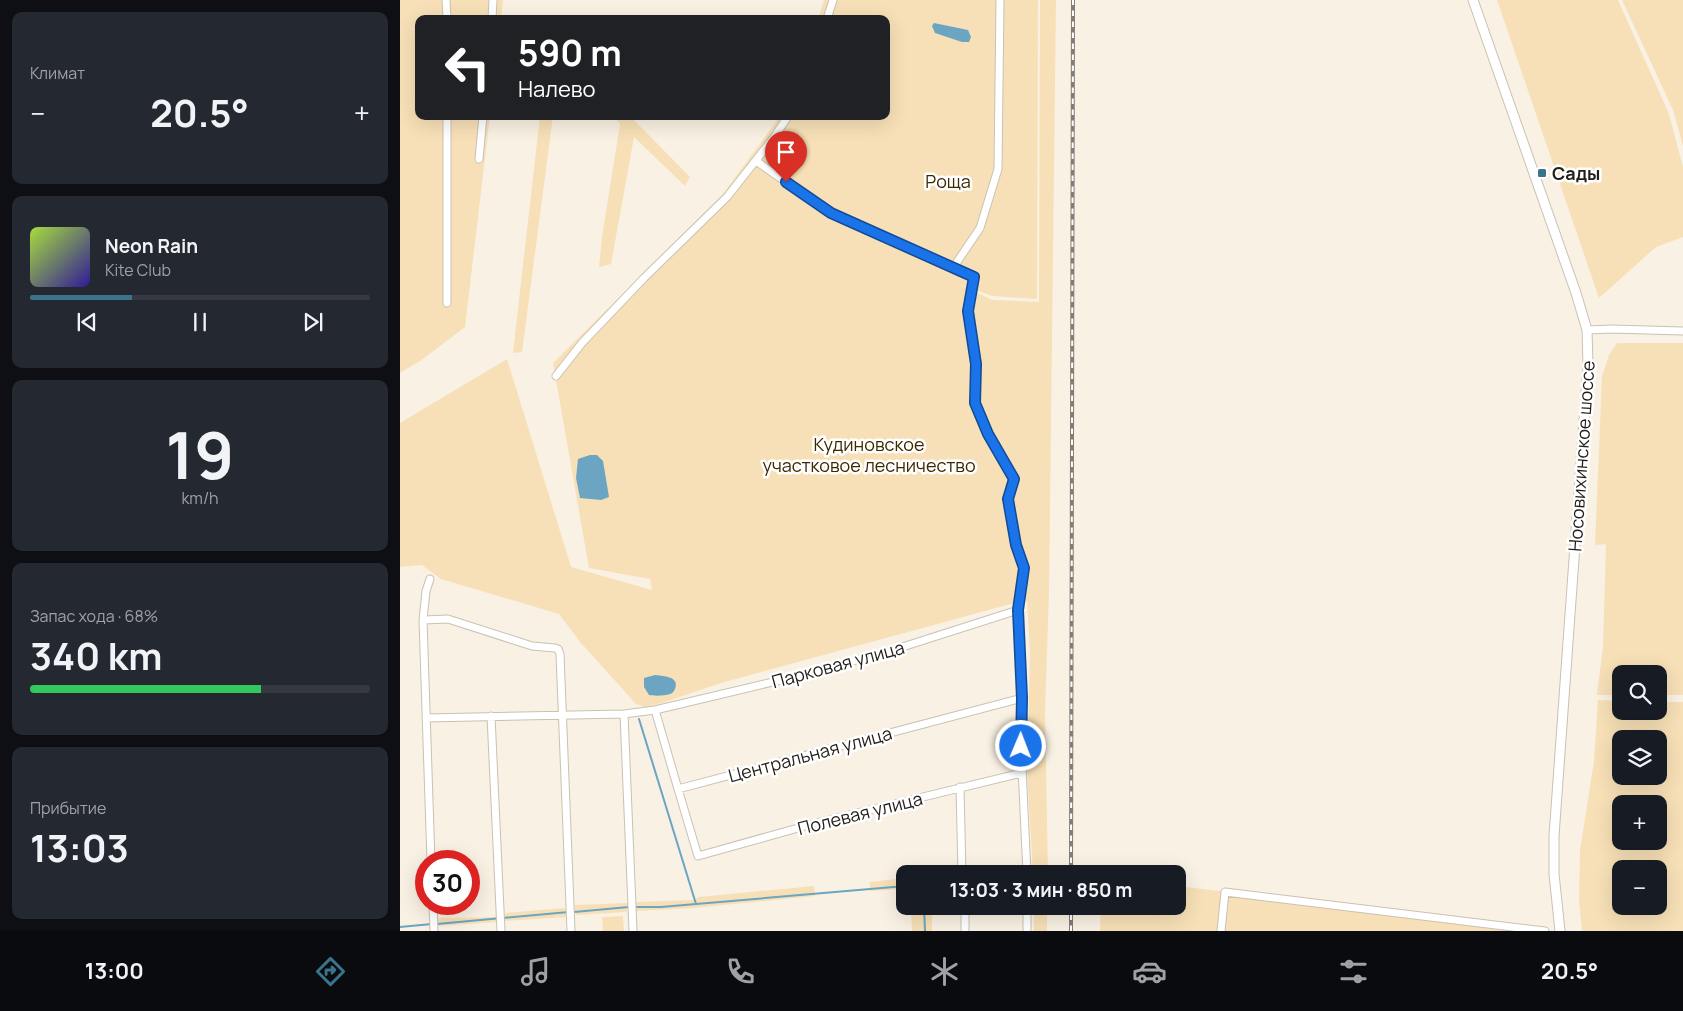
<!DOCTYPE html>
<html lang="ru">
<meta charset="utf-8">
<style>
:root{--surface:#171b24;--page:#242831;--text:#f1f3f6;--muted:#9ea1a6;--line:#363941;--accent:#3b738d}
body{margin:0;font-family:Manrope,sans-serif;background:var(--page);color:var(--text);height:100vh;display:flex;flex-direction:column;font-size:19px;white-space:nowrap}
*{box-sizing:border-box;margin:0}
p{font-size:16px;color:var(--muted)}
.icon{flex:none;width:28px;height:28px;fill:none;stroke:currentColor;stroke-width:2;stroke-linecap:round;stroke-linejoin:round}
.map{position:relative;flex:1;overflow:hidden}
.panel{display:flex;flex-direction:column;gap:12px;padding:12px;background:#0d0f14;width:400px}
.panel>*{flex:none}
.guide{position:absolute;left:15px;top:15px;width:475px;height:105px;border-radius:10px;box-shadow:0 5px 20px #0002;background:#202124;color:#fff;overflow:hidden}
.tools{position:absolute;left:1212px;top:665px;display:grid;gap:10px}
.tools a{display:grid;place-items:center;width:55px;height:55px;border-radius:10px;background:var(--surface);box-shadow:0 5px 20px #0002;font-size:25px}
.speed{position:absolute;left:15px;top:850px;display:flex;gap:10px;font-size:25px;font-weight:700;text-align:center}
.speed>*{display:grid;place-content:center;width:65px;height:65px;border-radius:50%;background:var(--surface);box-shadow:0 5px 20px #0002;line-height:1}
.speed .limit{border:8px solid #d22;background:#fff;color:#111}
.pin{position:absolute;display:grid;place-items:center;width:42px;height:42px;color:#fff;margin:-51px -21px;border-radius:50% 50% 50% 0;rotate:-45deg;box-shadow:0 0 5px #0007}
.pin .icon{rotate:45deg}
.me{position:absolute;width:55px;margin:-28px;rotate:1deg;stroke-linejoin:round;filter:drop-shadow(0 0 4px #0008)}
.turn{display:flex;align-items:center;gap:18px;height:105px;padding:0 20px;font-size:22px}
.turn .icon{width:65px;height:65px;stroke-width:2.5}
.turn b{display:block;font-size:35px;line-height:42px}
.big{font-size:38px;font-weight:700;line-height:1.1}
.panel .card{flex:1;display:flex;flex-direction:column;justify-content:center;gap:8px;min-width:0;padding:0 18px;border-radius:10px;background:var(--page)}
.panel .dial{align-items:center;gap:0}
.dial b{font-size:65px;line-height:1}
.song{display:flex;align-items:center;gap:15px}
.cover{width:60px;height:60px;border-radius:8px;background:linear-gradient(135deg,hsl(80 70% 55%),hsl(250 70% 35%))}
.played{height:5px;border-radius:2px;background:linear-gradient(90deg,var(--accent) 30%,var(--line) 30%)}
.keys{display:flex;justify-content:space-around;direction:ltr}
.heat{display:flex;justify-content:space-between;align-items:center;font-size:28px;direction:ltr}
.charge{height:8px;border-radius:4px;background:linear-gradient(90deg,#34c759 68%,var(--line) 0)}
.trip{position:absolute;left:496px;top:865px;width:290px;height:50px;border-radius:10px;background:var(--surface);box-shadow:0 5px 20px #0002;font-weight:700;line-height:50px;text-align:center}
.tabs{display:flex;height:80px;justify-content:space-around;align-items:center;background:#090b0e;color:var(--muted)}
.tabs .icon{width:35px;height:35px}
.tabs .current{color:var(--accent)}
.tabs b{font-size:22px;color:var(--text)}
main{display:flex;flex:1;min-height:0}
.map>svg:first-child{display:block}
.green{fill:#f7e0b7;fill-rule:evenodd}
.water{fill:#6ba5c1}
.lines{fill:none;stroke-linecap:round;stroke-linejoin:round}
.stream{stroke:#6ba5c1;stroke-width:2}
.minor-casing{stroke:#c9c2b4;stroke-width:9}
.major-casing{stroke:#c9c2b4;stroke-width:11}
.minor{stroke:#fff;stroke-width:7}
.major{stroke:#fff;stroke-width:9}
.rail-casing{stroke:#837d74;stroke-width:4}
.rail{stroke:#fff;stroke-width:2;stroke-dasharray:5.5;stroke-linecap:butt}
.route-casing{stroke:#114b97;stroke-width:12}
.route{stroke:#1a73e8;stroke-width:9}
.poi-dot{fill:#3b738d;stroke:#fff;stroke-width:2}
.labels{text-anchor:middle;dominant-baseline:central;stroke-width:5;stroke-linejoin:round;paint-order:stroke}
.poi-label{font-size:18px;font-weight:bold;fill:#211e19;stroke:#fff;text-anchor:start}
.park-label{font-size:18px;fill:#3c2900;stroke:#fff}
.street-label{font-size:18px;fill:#211e19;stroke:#fff}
</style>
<main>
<section class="panel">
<div class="card"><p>Климат</p>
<div class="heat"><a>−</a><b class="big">20.5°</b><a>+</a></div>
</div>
<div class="card">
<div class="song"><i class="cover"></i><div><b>Neon Rain</b><p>Kite Club</p></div></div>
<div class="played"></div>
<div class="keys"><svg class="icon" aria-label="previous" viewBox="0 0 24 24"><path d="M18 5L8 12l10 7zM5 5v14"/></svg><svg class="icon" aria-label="pause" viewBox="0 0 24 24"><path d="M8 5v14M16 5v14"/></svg><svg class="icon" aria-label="next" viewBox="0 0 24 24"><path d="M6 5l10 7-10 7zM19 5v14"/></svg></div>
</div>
<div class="card dial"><b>19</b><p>km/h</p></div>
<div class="card"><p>Запас хода · 68%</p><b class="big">340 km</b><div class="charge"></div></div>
<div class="card"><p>Прибытие</p><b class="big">13:03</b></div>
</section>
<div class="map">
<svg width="1283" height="931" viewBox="0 0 1283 931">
<rect width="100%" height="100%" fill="#f9f1e3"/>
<path class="green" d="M0 0H103L101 19H19V116H90L65 327 23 359 0 373Z
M424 0H638L637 299 592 296 559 284 592 300 639 302 640 0H656L649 592 645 713 648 874H633L627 771 630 651 627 601 607 605 321 683 259 704 246 707 236 704 181 643 159 614 41 579 22 565 0 567V423L107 359 171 567 252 590 250 579 189 568 153 363 323 194 380 116H486V19H418Z
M1097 0H1218L1269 114 1283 167V237L1256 247 1199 298Z
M1222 0H1283V146L1273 110Z
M140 116H153L122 352 113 353Z
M213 116H230L290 177 285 186 234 137 211 264 199 267 202 237 220 124Z
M1217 343H1283V695H1259V674H1221V695H1197L1203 647 1206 544 1195 545 1202 376 1209 355Z
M1198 700 1221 701V711H1259V702H1283V931H1182L1179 901 1180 851 1194 761ZM1221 739H1259V776H1221ZM1221 804H1259V841H1221ZM1221 869H1259V906H1221Z
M505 878V889L470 891V882Z
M414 886 415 896 293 908 236 911V902L293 900 299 897Z
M778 886 1145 931H700L701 906H778Z
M228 903 229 907 226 912 177 915 174 912 175 905Z
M511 906H532V931H512Z
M634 906H647V931H634Z
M165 908 167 917 104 921 106 913Z
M223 916 224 931H203L202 917Z
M97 917V922L38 926V919L40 918Z"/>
<path class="water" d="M534 23 568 30 571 37 569 42H562L535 33 532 26Z
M190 455H197L203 461 209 497 201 500 180 498 176 478 178 459Z
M255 675C263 676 280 676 275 689 274 691 272 694 270 694 264 696 254 696 249 695L244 687V678Z"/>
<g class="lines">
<path class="stream" d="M239 719 296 904
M524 906 525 931
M174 912 229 907H261L505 886
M37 924 169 912
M0 927 32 924"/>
<defs>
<path id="minor" d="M46 0 47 19
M92 19 93 0
M427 19 433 0
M79 159 83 116
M356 161 431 213 574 277 569 311 576 364 575 403 588 434 614 479 608 499 616 545 624 568 618 610 622 698 621 746 627 874
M553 268 580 228 598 169 600 0
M47 303V116
M1187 330 1212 329 1283 331
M156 376 182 343 244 278 327 197 375 136 388 116
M30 579 26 591 23 620 31 861
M23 620 48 619 132 646 155 648 158 649 160 654 171 931
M255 710 278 789 622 698
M224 714 233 931
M91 716 101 931
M26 718 224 714 255 710 381 680 493 650 618 610
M560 787 562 874
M278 789 298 856 416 823 622 773
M33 904 34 931
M565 931V906
M627 931V906
M821 931 825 892 1145 931"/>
<path id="major" d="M1073 0 1176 293 1187 330 1188 365 1154 836V874L1160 931"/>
</defs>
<use href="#minor" class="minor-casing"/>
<use href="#major" class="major-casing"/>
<use href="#minor" class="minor"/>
<use href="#major" class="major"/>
<defs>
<path id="rail" d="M671 874 673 0
M671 931V906"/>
</defs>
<use href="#rail" class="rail-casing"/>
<use href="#rail" class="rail"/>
</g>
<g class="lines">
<defs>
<path id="route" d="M386 182 431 213 574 277 568 311 576 364 575 403 588 434 614 479 608 499 616 545 624 568 618 610 622 698 621 746"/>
</defs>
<use href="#route" class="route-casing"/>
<use href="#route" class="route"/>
</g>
<rect class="poi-dot" x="1137" y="168" width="10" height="10" rx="2.5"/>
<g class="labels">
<g class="poi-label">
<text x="1152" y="173">Сады</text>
</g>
<g class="park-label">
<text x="548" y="181">Роща</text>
<text x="469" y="444">Кудиновское<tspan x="469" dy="21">участковое лесничество</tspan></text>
</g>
<g class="street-label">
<text transform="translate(1181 456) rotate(-86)">Носовихинское шоссе</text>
<text transform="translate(438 664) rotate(-15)">Парковая улица</text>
<text transform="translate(410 754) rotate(-15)">Центральная улица</text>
<text transform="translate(460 813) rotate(-14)">Полевая улица</text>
</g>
</g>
</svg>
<div class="tools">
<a><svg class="icon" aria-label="search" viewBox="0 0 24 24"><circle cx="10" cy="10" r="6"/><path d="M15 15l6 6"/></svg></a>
<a><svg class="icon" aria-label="layers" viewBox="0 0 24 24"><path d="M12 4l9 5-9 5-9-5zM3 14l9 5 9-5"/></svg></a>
<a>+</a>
<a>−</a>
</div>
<div class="speed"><div class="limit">30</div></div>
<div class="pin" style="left:386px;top:182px;background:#d93025"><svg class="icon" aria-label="arrive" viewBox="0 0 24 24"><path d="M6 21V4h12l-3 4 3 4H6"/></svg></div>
<svg class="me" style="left:621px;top:746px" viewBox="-20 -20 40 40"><circle r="17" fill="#1a73e8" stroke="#fff" stroke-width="3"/><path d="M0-11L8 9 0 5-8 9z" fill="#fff"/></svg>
<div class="trip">13:03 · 3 мин · 850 m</div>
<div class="guide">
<div class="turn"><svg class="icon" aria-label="left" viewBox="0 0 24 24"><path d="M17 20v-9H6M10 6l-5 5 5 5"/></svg><div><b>590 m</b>Налево</div></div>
</div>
</div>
</main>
<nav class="tabs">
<b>13:00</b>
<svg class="icon current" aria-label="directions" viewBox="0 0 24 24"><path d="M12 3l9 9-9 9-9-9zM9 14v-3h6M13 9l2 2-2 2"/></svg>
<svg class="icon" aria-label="music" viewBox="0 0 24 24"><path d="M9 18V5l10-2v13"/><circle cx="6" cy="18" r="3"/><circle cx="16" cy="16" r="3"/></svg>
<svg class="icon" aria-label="phone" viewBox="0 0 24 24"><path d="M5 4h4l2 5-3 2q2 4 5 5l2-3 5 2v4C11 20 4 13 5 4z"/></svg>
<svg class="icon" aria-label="climate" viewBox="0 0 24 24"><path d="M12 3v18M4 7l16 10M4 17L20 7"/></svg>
<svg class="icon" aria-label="car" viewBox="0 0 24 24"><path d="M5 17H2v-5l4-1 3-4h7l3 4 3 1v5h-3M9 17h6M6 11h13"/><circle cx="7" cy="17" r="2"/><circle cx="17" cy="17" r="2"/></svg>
<svg class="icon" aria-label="filters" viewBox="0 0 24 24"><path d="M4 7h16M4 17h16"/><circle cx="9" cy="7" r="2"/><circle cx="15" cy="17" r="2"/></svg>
<b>20.5°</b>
</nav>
